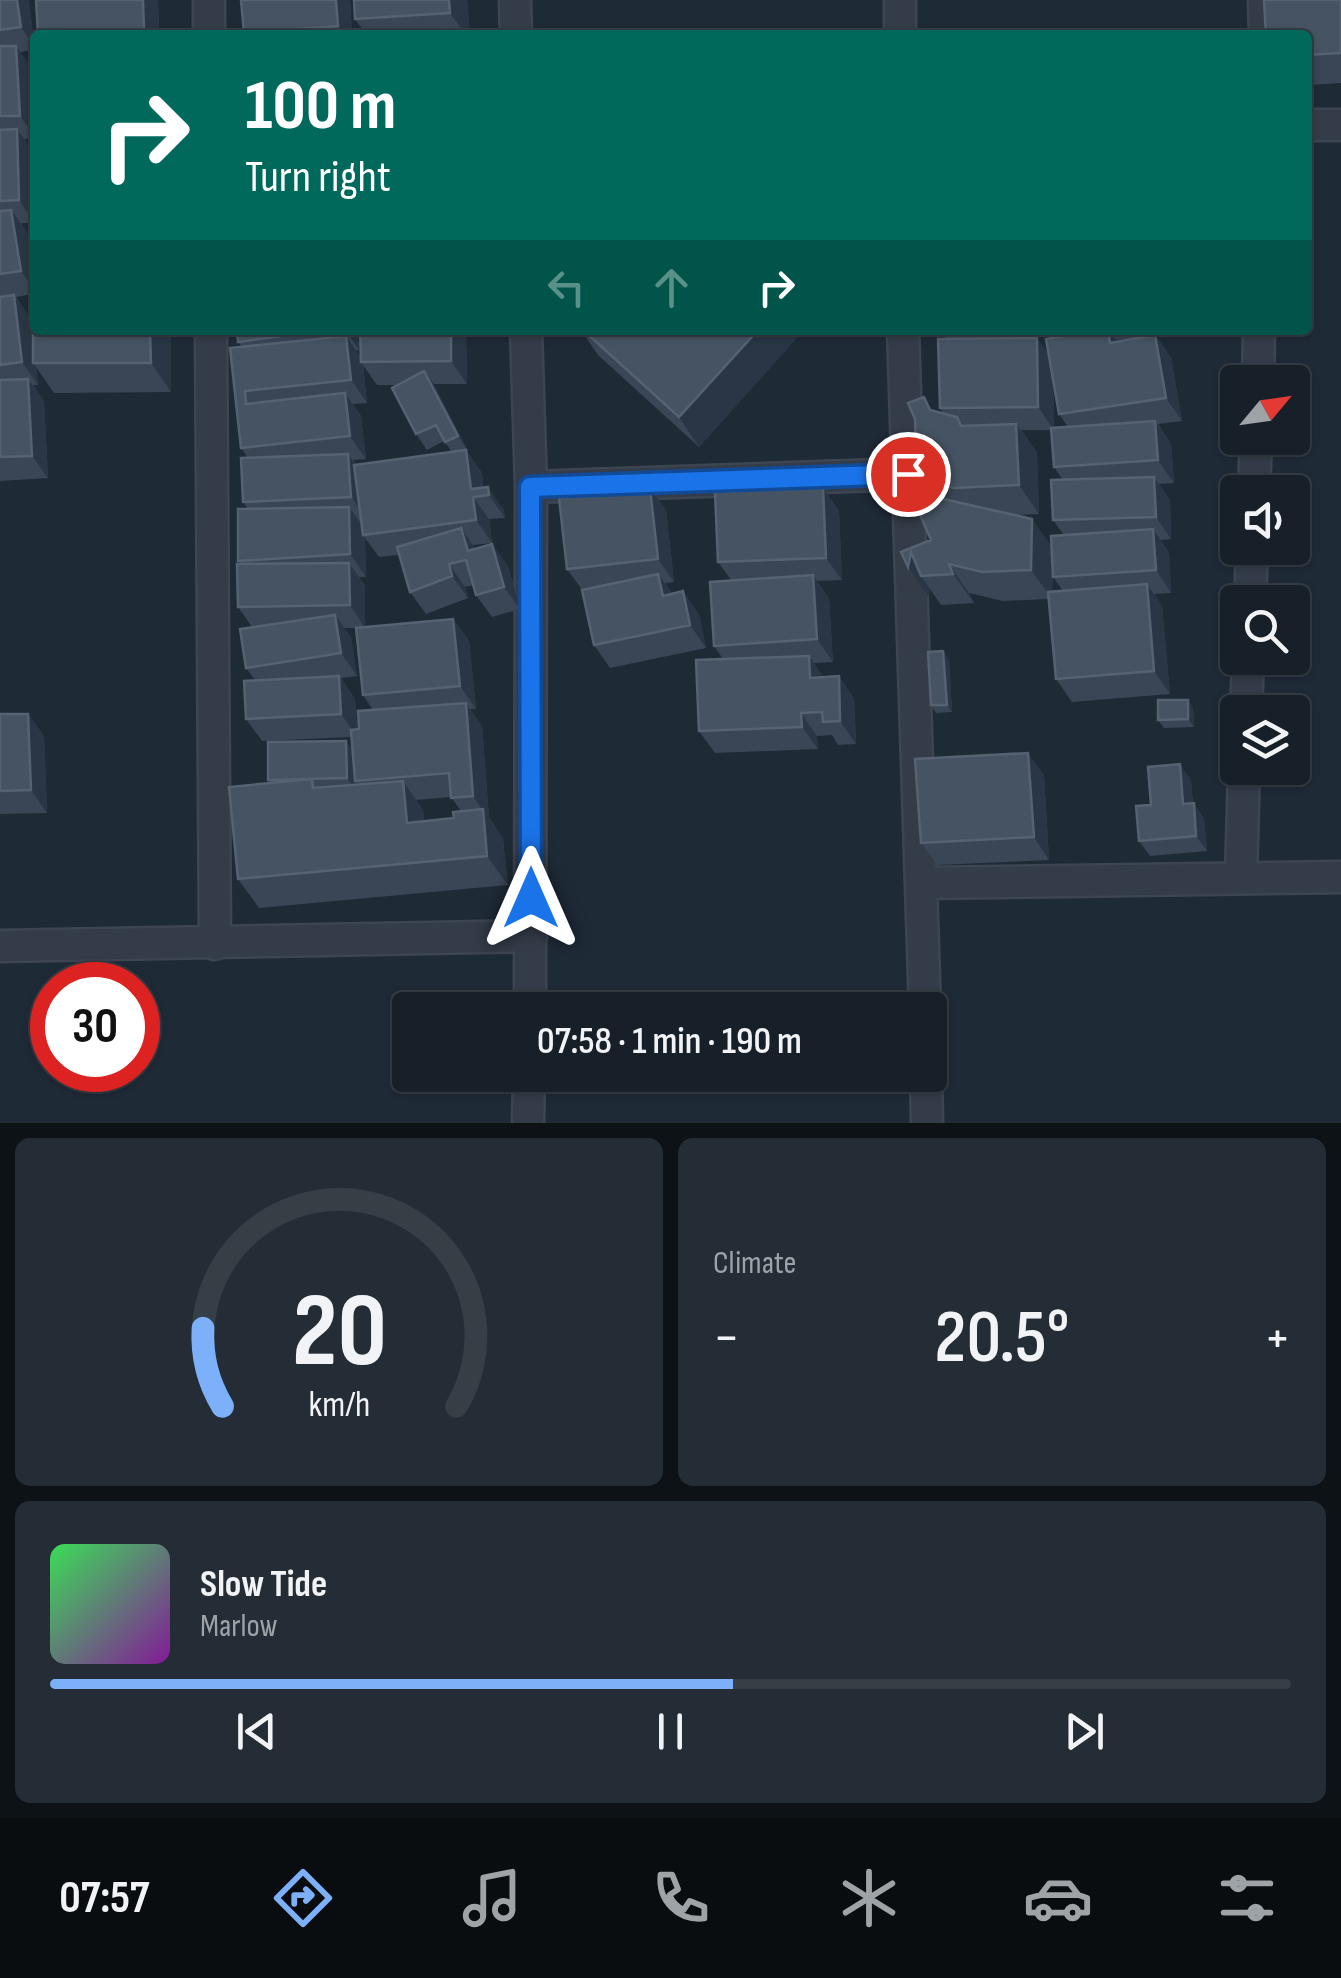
<!DOCTYPE html>
<meta charset="utf-8">
<style>
:root{--surface:#172029;--page:#242d35;--text:#f1f3f6;--muted:#9ea3a8;--line:#363e46;--accent:#7cb1fa}
body{margin:0;font-family:"Sofia Sans Condensed",sans-serif;background:var(--page);color:var(--text);height:100vh;display:flex;flex-direction:column;font-size:38px;white-space:nowrap}
*{box-sizing:border-box;margin:0}
p{font-size:32px;color:var(--muted)}
.icon{flex:none;width:55px;height:55px;fill:none;stroke:currentColor;stroke-width:2;stroke-linecap:round;stroke-linejoin:round}
.map{position:relative;height:1123px;overflow:hidden}
.details{display:flex;flex-direction:column;gap:15px;padding:15px;background:#0d1217;flex:1}
.details>*{flex:none}
.top-card{position:absolute;left:30px;top:30px;width:1282px;height:305px;border-radius:10px;box-shadow:0 2px 8px #0004,0 0 0 2px var(--line);background:#00695c;color:#fff;overflow:hidden}
.needle{width:65px;rotate:61deg}
.controls{position:absolute;left:1220px;top:365px;display:grid;gap:20px}
.controls a{display:grid;place-items:center;width:90px;height:90px;border-radius:10px;background:var(--surface);box-shadow:0 2px 8px #0004,0 0 0 2px var(--line);font-size:50px}
.speed{position:absolute;left:30px;top:962px;display:flex;gap:20px;font-size:50px;font-weight:700;text-align:center}
.speed>*{display:grid;place-content:center;width:130px;height:130px;border-radius:50%;background:var(--surface);box-shadow:0 2px 8px #0004,0 0 0 2px var(--line);line-height:1}
.speed .limit{border:15px solid #d22;background:#fff;color:#111}
.pin{position:absolute;display:grid;place-items:center;width:85px;height:85px;color:#fff;margin:-42px;border:5px solid #fff;border-radius:50%;box-shadow:0 2px 10px #0007}
.me{position:absolute;width:110px;margin:-55px;rotate:0deg;stroke-linejoin:round;filter:drop-shadow(0 0 8px #0008)}
.turn{display:flex;align-items:center;gap:35px;height:210px;padding:0 50px;font-size:45px}
.turn .icon{width:130px;height:130px;stroke-width:2.5}
.turn b{display:block;font-size:70px;line-height:85px}
.lanes{display:flex;align-items:center;height:95px;padding:0 50px;background:#0003;justify-content:center;gap:50px;direction:ltr}
.lanes .off{opacity:.35}
.big{font-size:75px;font-weight:600;line-height:1.1}
.details .widget{flex:1;display:flex;flex-direction:column;justify-content:center;gap:15px;min-width:0;padding:0 35px;border-radius:15px;background:var(--page)}
.details .dial{align-items:center;gap:0}
.dial svg{height:260px;overflow:visible;fill:none;stroke:var(--line);stroke-width:7;stroke-linecap:round;text-anchor:middle}
.dial text{fill:var(--text);stroke:none}
.song{display:flex;align-items:center;gap:30px}
.cover{width:120px;height:120px;border-radius:15px;background:linear-gradient(135deg,hsl(130 70% 55%),hsl(290 70% 35%))}
.played{height:10px;border-radius:5px;background:linear-gradient(90deg,var(--accent) 55%,var(--line) 55%)}
.keys{display:flex;justify-content:space-around;direction:ltr}
.heat{display:flex;justify-content:space-between;align-items:center;font-size:55px;direction:ltr}
.details .tiles{flex:1;display:grid;gap:15px;grid-template-columns:1fr 1fr}
.widget:last-child{grid-column:span 2}
.trip{position:absolute;left:392px;top:992px;width:555px;height:100px;border-radius:10px;background:var(--surface);box-shadow:0 2px 8px #0004,0 0 0 2px var(--line);font-weight:600;line-height:100px;text-align:center}
.dock{display:flex;height:160px;justify-content:space-around;align-items:center;background:#090d10;color:var(--muted)}
.dock .icon{width:70px;height:70px}
.dock .active{color:var(--accent)}
.dock b{font-size:45px;color:var(--text)}
.map>svg:first-child{display:block}
.lines{fill:none;stroke-linecap:round;stroke-linejoin:round}
.street-casing{stroke:#3c4551;stroke-width:35}
.street{stroke:#333c48;stroke-width:30}
.wall{fill:#3a4656;fill-rule:evenodd}
.shaded-wall{fill:#2a3645}
.building{fill:#465362;stroke:#566272;stroke-width:2.5}
.route-casing{stroke:#114b97;stroke-width:25}
.route{stroke:#1a73e8;stroke-width:18}
</style>
<div class="map">
<svg width="1341" height="1123" viewBox="0 0 1341 1123">
<rect width="100%" height="100%" fill="#1f2a37"/>
<g class="lines">
<defs>
<path id="street" d="M209 0V35
M515 0 516 35
M1264 0 1265 35
M900 35V0
M1308 125H1341
M211 330 215 944
M526 330 531 487 530 1010
M903 330 925 1010
M1258 382 1259 330
M531 487 908 474
M1254 492 1256 438
M1250 602 1252 548
M1246 712 1248 658
M1241 878 1244 768
M923 883 1341 877
M0 946 531 936
M926 1075 927 1123
M528 1123 529 1075"/>
</defs>
<use href="#street" class="street-casing"/>
<use href="#street" class="street"/>
</g>
<path class="wall" d="M0 0 35 38V172L32 138 24 139 33 152 35 214V330L171 335V392L54 393 36 367 38 385H33L44 401 48 478 0 481ZM34 50V101L32 68 20 52ZM21 223H32V267L27 232ZM33 294V343L30 318 16 297Z
M158 0 159 35H38Z
M350 0 352 35H245L244 33Z
M467 0 470 35H356L366 34 355 19Z
M1341 0V83L1308 85V35Z
M237 330H357L359 350 356 351 361 357 360 330H466L467 384H433L468 451 467 452 482 473 483 488 504 510 505 518 489 519 492 543 473 545 475 548 508 566 520 609 492 617 476 595 473 585 465 587 468 598 426 614 410 592 399 555 379 557 365 538 366 577H359L365 585V627L453 619 469 641 476 709H470L482 726 489 817 503 839 508 885 259 908 238 879 270 783 268 780 346 741 353 751 351 737 262 741 246 719 256 681 246 668 252 627 238 607 241 564 238 561 248 509 243 502 248 458 241 448 242 347 238 342ZM363 365 377 385H397L416 434 427 450 444 441 452 452 356 464 353 460 366 459 361 416 353 404 367 403ZM344 628H356L363 695 373 710 359 729H357L355 699 341 678 357 676 351 637ZM451 797 461 811 454 818 424 821 423 810 416 800Z
M581 330H801L802 332 699 447 598 355Z
M940 330H1053V332L1018 334V338L1049 355 1068 335 1064 330H1220L1156 336 1171 358 1182 421 1158 424 1171 444 1174 483 1159 484 1170 500 1171 539 1160 540 1169 552 1171 593 1154 594 1162 606 1170 694 1072 702 1056 679 1049 599 1003 601 969 593 974 603 941 605 930 589 928 597 908 567 931 540 923 521 904 494 923 463 916 453 934 411 943 413 940 408 946 339ZM1144 337 1117 342 1116 340ZM1053 378 1059 414 1068 427 1054 428ZM1021 430H1051L1054 467 1063 480 1053 520 1064 535 1051 546 1016 515 1039 514 1037 453ZM1053 566V577L1063 591 1052 592Z
M650 488 666 510 674 582 665 583 672 594 699 614 706 648 610 668 594 645 583 591 567 569Z
M823 488 839 511 842 580 817 581 829 598 833 662 814 663 823 677 839 676 854 699 856 744 838 745 832 735 817 736 818 749 715 753 699 731 723 659 714 646 731 580 718 562Z
M949 659 952 712 936 713 931 705Z
M1188 700 1193 708 1194 727 1164 728 1158 720Z
M0 714H28L44 736 47 813 0 814Z
M1044 775 1049 860 937 865 921 843Z
M1191 780 1193 803 1204 819 1207 851 1150 856 1139 841 1151 805Z"/>
<path class="shaded-wall" d="M17 0H29L35 47 21 27Z
M143 0H158L159 35H148L144 30Z
M336 0H350L352 35H344L338 26Z
M449 0H467L470 35H466L450 13Z
M16 46 32 68 35 137 20 116Z
M17 129 33 152 35 223 19 200Z
M11 210 27 232 35 291 21 271Z
M14 295 30 318 35 363H33L36 367 38 385 22 362Z
M150 330H167L171 335V392L151 363Z
M345 330H357L359 350Z
M451 330H466L467 384 451 361Z
M758 330H801L802 332 699 447 679 417Z
M1008 330H1014L1018 334V345Z
M1108 330H1109L1124 351 1110 343Z
M1155 335 1171 358 1182 421 1166 398Z
M346 336 362 359 361 362 363 365 367 403 351 380Z
M1037 338 1053 360 1054 430 1038 407Z
M424 371 435 386 468 451 458 436Z
M28 379 44 401 48 478 32 456Z
M345 393 361 416 366 459 350 436Z
M1155 421 1171 444 1174 483 1158 460Z
M1016 424 1037 453 1039 514 1019 485Z
M466 450 482 473 484 495 471 489Z
M348 454 364 476 367 520 351 497Z
M1154 477 1170 500 1171 539 1156 517Z
M933 483 954 512 930 496Z
M488 487 504 510 505 518 489 495Z
M650 488 666 510 674 582 658 559Z
M823 488 839 511 842 580 826 558Z
M473 497 489 519 492 543 476 520Z
M349 507 365 529 363 535 365 538 366 577 350 554Z
M1032 519 1053 548 1052 599 1031 570Z
M461 528 477 551H468Z
M1153 529 1169 552 1171 593 1156 570Z
M492 544 508 566 520 609 504 587Z
M911 552 921 576 930 589 928 597 908 567Z
M349 563 365 585V628L350 605Z
M449 564 465 587 468 598 452 576Z
M949 564 969 593 974 603 953 574Z
M658 574 674 596H663Z
M813 575 829 598 833 662 817 639Z
M1147 584 1162 606 1170 694 1154 671Z
M683 591 699 614 706 648 690 625Z
M335 615 351 637 357 676 341 653Z
M453 619 469 641 476 709 460 686Z
M943 651 949 659 952 712 947 705Z
M809 656 824 678H810Z
M339 676 355 699 357 736 341 714Z
M839 676 854 699 856 744 840 721Z
M1188 700 1193 708 1194 727 1188 719Z
M466 703 482 726 489 817 503 839 508 885 487 856 483 811 473 796Z
M801 713 817 736 818 749 802 727Z
M28 714 44 736 47 813 31 790Z
M346 741 357 756 355 781 357 784 358 794 347 778Z
M1028 753 1044 775 1049 860 1034 837Z
M1180 764 1191 780 1194 820 1183 804Z
M403 781 423 810 427 852 407 823Z
M1194 803 1204 819 1207 851 1196 836Z"/>
<path class="building" d="M0 0H17L21 27 0 30Z
M36 0H143L144 30 38 34Z
M241 0H336L338 26 244 33Z
M354 0H449L450 13 355 19Z
M1264 0H1341V53L1308 55V35H1266Z
M445 29V35H356Z
M0 46H16L20 116H0Z
M34 47H35V109H34Z
M17 129 19 200 0 201V130Z
M35 136V172L32 137Z
M11 210 21 271 0 274V211Z
M32 214H35V279H33Z
M33 293H35V330H150L151 363H33Z
M14 295 22 362 0 365V297Z
M237 330H325L238 342Z
M360 330H451V361L361 362Z
M583 330H758L679 417Z
M1096 330H1108L1110 343 1155 335 1166 398 1059 414 1046 339Z
M346 336 351 380 245 391 246 404 345 393 350 436 241 448 230 348Z
M1037 338 1038 407 940 408 938 339Z
M424 371 458 436 445 442 436 425 416 434 392 388Z
M28 379 32 456 0 457V380Z
M924 397 930 410 957 417 961 426 1016 424 1019 485 954 488 933 483 930 496 1032 519 1031 570 982 572 949 564 953 574 921 576 911 552 908 567 901 552 931 540 912 496 904 494 903 471 935 458 916 453 915 419 908 403Z
M1155 421 1158 460 1054 467 1051 428Z
M466 450 471 489 488 487 489 495 473 497 476 520 363 535 354 465Z
M348 454 351 497 243 502 241 458Z
M1154 477 1156 517 1053 520 1051 480Z
M650 488 658 559 567 569 559 498Z
M823 488 826 558 718 562 715 492Z
M349 507 350 554 238 561V509Z
M461 528 468 551 492 544 504 587 476 595 466 560 449 564 452 576 410 592 397 547Z
M1153 529 1156 570 1053 577 1051 536Z
M349 563 350 605 238 607 237 564Z
M658 574 663 596 683 591 690 625 594 645 582 590Z
M813 575 817 639 714 646 710 582Z
M1147 584 1154 671 1056 679 1048 592Z
M335 615 341 653 246 668 240 629Z
M453 619 460 686 363 695 356 628Z
M943 651 947 705H931L928 652Z
M809 656 810 678 839 676 840 721 823 722 822 712 801 713 802 727 699 731 696 660Z
M339 676 341 714 246 719 244 681Z
M1158 700H1188V719L1158 720Z
M466 703 473 796 451 798 449 773 355 781 351 730 359 729 358 711Z
M0 714H28L31 790 0 791Z
M346 741 347 778 268 780V742Z
M1028 753 1034 837 921 843 915 759Z
M1180 764 1183 804 1194 803 1196 836 1139 841 1136 806 1151 805 1148 767Z
M312 779 313 788 403 781 407 823 454 818 453 812 483 809 487 856 238 879 229 787Z"/>
<g class="lines">
<defs>
<path id="route" d="M531 898 530 487 908 474"/>
</defs>
<use href="#route" class="route-casing"/>
<use href="#route" class="route"/>
</g>
</svg>
<div class="controls">
<a><svg class="needle" viewBox="-14 -14 28 28"><path d="M0-13l5 13h-10z" fill="#e53935"/><path d="M0 13l5-13h-10z" fill="#9ea3a8"/></svg></a>
<a><svg class="icon" aria-label="sound" viewBox="0 0 24 24"><path d="M4 9h4l5-4v14l-5-4H4zM17 9q2 3 0 6"/></svg></a>
<a><svg class="icon" aria-label="search" viewBox="0 0 24 24"><circle cx="10" cy="10" r="6"/><path d="M15 15l6 6"/></svg></a>
<a><svg class="icon" aria-label="layers" viewBox="0 0 24 24"><path d="M12 4l9 5-9 5-9-5zM3 14l9 5 9-5"/></svg></a>
</div>
<div class="speed"><div class="limit">30</div></div>
<div class="pin" style="left:908px;top:474px;background:#d93025"><svg class="icon" aria-label="arrive" viewBox="0 0 24 24"><path d="M6 21V4h12l-3 4 3 4H6"/></svg></div>
<svg class="me" style="left:531px;top:898px" viewBox="-20 -20 40 40"><path d="M0-17L14 15 0 8-14 15z" fill="#1a73e8" stroke="#fff" stroke-width="4"/></svg>
<div class="trip">07:58 · 1 min · 190 m</div>
<div class="top-card">
<div class="turn"><svg class="icon" aria-label="right" viewBox="0 0 24 24"><path d="M7 20v-9h11M14 6l5 5-5 5"/></svg><div><b>100 m</b>Turn right</div></div>
<div class="lanes"><svg class="icon off" aria-label="left" viewBox="0 0 24 24"><path d="M17 20v-9H6M10 6l-5 5 5 5"/></svg><svg class="icon off" aria-label="ahead" viewBox="0 0 24 24"><path d="M12 20V5M6 11l6-6 6 6"/></svg><svg class="icon" aria-label="right" viewBox="0 0 24 24"><path d="M7 20v-9h11M14 6l5 5-5 5"/></svg></div>
</div>
</div>
<section class="details">
<div class="tiles">
<div class="widget dial"><svg viewBox="0 0 100 80">
<path d="M14 69A42 42 0 1 1 86 69"/>
<path d="M14 69A42 42 0 0 1 8 45" stroke="#7cb1fa"/>
<text x="50" y="56" font-size="32" font-weight="700">20</text>
<text x="50" y="72" font-size="11">km/h</text>
</svg></div>
<div class="widget"><p>Climate</p>
<div class="heat"><a>−</a><b class="big">20.5°</b><a>+</a></div>
</div>
<div class="widget">
<div class="song"><i class="cover"></i><div><b>Slow Tide</b><p>Marlow</p></div></div>
<div class="played"></div>
<div class="keys"><svg class="icon" aria-label="previous" viewBox="0 0 24 24"><path d="M18 5L8 12l10 7zM5 5v14"/></svg><svg class="icon" aria-label="pause" viewBox="0 0 24 24"><path d="M8 5v14M16 5v14"/></svg><svg class="icon" aria-label="next" viewBox="0 0 24 24"><path d="M6 5l10 7-10 7zM19 5v14"/></svg></div>
</div>
</div>
</section>
<nav class="dock">
<b>07:57</b>
<svg class="icon active" aria-label="directions" viewBox="0 0 24 24"><path d="M12 3l9 9-9 9-9-9zM9 14v-3h6M13 9l2 2-2 2"/></svg>
<svg class="icon" aria-label="music" viewBox="0 0 24 24"><path d="M9 18V5l10-2v13"/><circle cx="6" cy="18" r="3"/><circle cx="16" cy="16" r="3"/></svg>
<svg class="icon" aria-label="phone" viewBox="0 0 24 24"><path d="M5 4h4l2 5-3 2q2 4 5 5l2-3 5 2v4C11 20 4 13 5 4z"/></svg>
<svg class="icon" aria-label="climate" viewBox="0 0 24 24"><path d="M12 3v18M4 7l16 10M4 17L20 7"/></svg>
<svg class="icon" aria-label="car" viewBox="0 0 24 24"><path d="M5 17H2v-5l4-1 3-4h7l3 4 3 1v5h-3M9 17h6M6 11h13"/><circle cx="7" cy="17" r="2"/><circle cx="17" cy="17" r="2"/></svg>
<svg class="icon" aria-label="filters" viewBox="0 0 24 24"><path d="M4 7h16M4 17h16"/><circle cx="9" cy="7" r="2"/><circle cx="15" cy="17" r="2"/></svg>
</nav>
